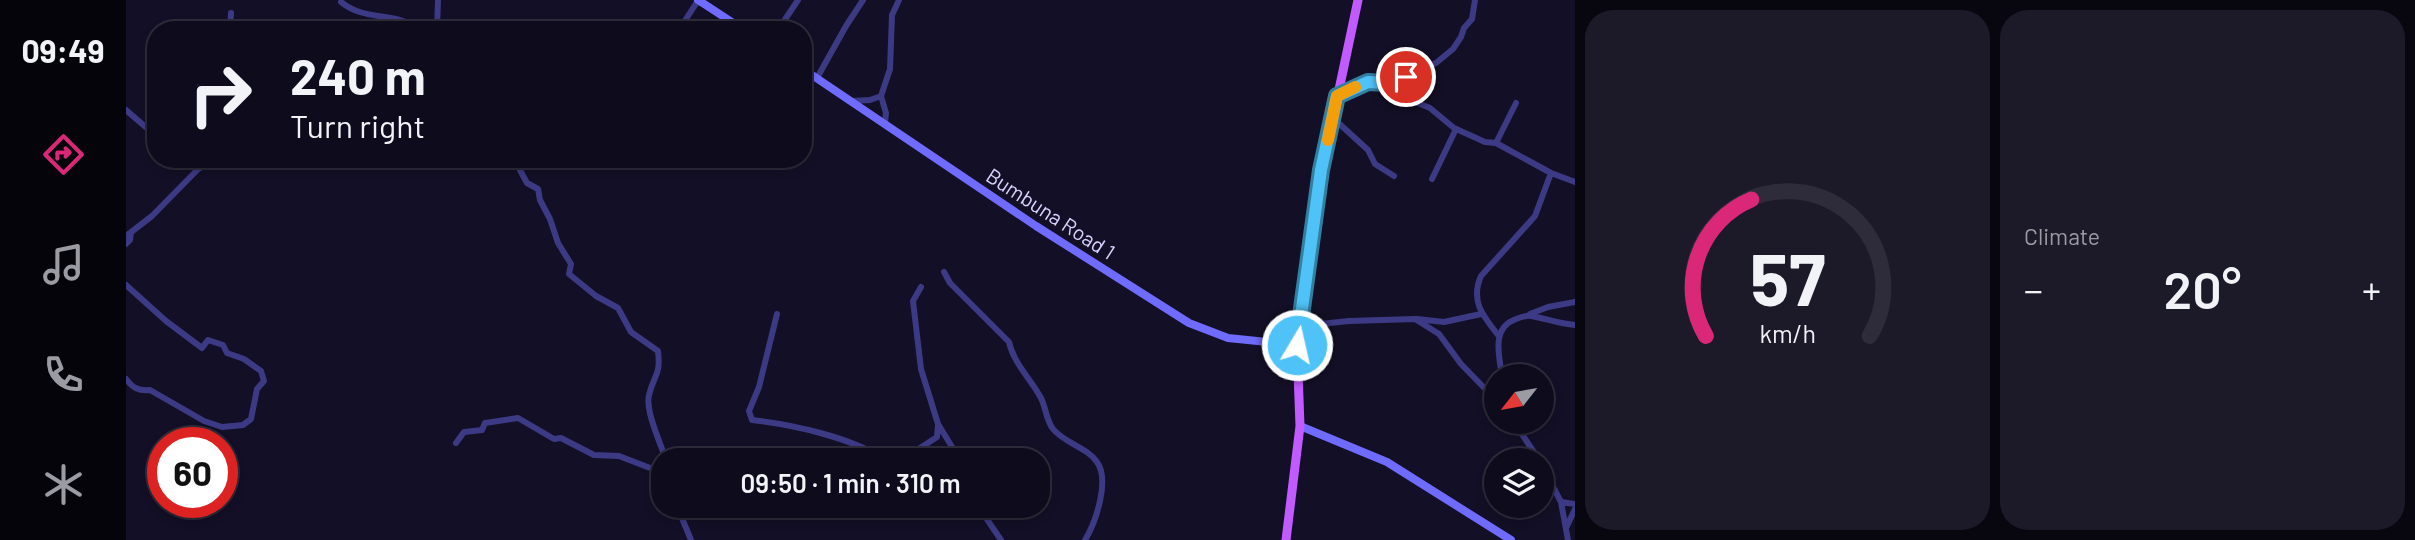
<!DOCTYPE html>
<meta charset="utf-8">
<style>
:root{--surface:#0e0b1c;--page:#1c1929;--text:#f1f3f6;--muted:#9b9ba3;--line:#2e2b3b;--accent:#db2777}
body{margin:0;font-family:Barlow,sans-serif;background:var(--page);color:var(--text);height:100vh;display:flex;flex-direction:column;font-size:26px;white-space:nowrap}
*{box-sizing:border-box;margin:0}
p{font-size:23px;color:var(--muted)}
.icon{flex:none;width:38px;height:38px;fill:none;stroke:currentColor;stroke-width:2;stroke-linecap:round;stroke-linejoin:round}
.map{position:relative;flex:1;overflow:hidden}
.panel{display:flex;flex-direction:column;gap:10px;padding:10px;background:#08060f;width:840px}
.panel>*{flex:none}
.guide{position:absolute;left:21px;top:21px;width:665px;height:147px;border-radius:28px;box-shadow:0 4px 10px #0003,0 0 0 2px var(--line);background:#0e0b1c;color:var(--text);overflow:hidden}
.needle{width:46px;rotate:239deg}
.fabs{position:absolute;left:1358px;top:364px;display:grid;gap:14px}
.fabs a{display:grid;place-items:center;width:70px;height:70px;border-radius:50%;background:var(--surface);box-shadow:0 4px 10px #0003,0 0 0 2px var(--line);font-size:35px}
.speed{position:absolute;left:21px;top:427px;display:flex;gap:14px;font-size:35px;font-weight:700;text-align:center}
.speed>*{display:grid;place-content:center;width:91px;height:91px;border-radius:50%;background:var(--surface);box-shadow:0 4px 10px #0003,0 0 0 2px var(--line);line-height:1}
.speed .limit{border:10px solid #d22;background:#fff;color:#111}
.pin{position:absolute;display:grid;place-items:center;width:60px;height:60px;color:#fff;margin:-30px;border:4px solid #fff;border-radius:50%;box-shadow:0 2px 7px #0007}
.me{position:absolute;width:77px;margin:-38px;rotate:9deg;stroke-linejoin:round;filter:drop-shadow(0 0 5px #0008)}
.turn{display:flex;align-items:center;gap:24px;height:147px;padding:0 28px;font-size:32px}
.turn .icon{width:91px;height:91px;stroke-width:2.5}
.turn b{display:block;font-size:49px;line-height:60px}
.big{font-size:52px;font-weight:600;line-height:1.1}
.panel .widget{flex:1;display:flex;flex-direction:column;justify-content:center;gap:10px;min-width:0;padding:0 24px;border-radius:28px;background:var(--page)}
.panel .dial{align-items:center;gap:0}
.dial svg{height:182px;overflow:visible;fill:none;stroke:var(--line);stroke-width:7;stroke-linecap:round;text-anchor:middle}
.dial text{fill:var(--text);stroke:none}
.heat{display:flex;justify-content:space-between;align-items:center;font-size:38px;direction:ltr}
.panel .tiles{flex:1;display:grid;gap:10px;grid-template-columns:repeat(2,1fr)}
.trip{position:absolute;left:525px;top:448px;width:399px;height:70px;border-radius:28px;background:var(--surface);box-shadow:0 4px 10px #0003,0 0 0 2px var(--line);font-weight:600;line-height:70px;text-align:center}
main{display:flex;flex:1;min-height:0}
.menu{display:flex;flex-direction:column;width:126px;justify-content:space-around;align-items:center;background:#06040b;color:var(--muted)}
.menu .icon{width:49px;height:49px}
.menu .on{color:var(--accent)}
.menu b{font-size:32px;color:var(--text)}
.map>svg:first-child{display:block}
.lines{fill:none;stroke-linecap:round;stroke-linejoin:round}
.street{stroke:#3d3a85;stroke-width:6}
.secondary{stroke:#6f6bff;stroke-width:8}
.primary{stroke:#c25bff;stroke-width:9}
.route-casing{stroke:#337fa1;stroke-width:18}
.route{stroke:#4fc3f7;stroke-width:12}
.slow{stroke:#f59e0b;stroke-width:12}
.labels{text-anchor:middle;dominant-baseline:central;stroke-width:7;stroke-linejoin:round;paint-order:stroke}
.street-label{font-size:21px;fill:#d9d4ff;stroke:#130f26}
</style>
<main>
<nav class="menu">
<b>09:49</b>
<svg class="icon on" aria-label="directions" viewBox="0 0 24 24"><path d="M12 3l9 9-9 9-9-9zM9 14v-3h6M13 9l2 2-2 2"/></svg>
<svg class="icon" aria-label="music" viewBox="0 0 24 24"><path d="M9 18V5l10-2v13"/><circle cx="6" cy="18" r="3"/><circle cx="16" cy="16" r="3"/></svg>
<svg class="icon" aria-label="phone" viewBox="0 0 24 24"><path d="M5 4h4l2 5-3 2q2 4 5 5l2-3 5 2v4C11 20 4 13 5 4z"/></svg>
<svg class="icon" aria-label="climate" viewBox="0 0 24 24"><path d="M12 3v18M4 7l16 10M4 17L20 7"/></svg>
</nav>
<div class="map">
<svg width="1449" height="540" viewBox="0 0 1449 540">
<rect width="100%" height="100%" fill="#130f26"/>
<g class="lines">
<path class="street" d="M215 2C239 22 270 11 295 30
M104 30 105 13
M311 30 312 0
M553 30 571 2 575 3
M652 30 672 0
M691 78 720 26 737 0
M1261 83 1292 103 1304 108 1328 128 1359 142 1370 143 1425 173 1449 182
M755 96 760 113 759 123
M1211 96 1242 81 1261 83 1310 63 1327 49 1335 37 1338 28 1346 19 1349 0
M726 101 744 100 755 96 764 69 766 15 773 0
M0 110 30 136
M1207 118 1242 150 1249 164 1268 176
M1370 143 1390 103
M59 159 74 168
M388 159 401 183 412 189 414 200 424 219 432 243 445 264 443 274 470 296 492 308 505 332 532 351C535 376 528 374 523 395 519 411 535 444 540 460
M1306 179 1330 129
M0 236 26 216 82 159
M0 244 4 240 5 232
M818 272 824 283 883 342C888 364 905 379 915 398 920 408 920 420 927 429 938 443 961 447 971 462 984 480 970 522 959 540
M0 285 40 321 76 348 82 340 97 345 101 353 118 359 135 371 138 381 131 389 125 419 117 425 96 427 78 421 24 390C12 391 7 388 0 379
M795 287 787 301 795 369 812 424 834 460
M651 314 633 387 623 411 626 420C668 425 724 437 760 460
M1404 314 1422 307 1449 302
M1291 319 1318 322 1355 314
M1175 326 1223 321 1289 319 1313 334 1335 364 1370 400
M1372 335C1357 316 1344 301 1355 276L1409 216 1425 173
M1376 376C1373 355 1365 328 1390 319 1395 317 1401 315 1406 316 1421 319 1434 324 1449 325
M1388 422 1413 460
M330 443 338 432 356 430 359 423 392 418 428 439 435 438 468 455 493 456 537 473
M782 460 788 452 811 437 812 425
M1416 466 1435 502 1442 540
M1435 502 1449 504
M551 506 565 540
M852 506 875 540
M1441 526 1449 509"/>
<path class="secondary" d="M572 0 618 30
M677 69 910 226 1063 323 1102 338 1171 345
M1174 426 1261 462 1385 540"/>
<path class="primary" d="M1160 540 1174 426 1171 345 1182 255 1196 170 1232 0"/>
</g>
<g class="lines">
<defs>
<path id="route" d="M1171 345 1195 170 1211 96 1242 82 1261 83 1280 77"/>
</defs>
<use href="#route" class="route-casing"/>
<use href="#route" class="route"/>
<path class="slow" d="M1202 140 1211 96 1229 87"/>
</g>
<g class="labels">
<g class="street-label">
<text transform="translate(925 213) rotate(33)">Bumbuna Road 1</text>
</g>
</g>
</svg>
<div class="fabs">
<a><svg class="needle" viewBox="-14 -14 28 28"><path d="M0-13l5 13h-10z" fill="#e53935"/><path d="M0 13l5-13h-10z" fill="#9b9ba3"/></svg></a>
<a><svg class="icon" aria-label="layers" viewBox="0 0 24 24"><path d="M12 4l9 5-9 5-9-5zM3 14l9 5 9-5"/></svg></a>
</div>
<div class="speed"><div class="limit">60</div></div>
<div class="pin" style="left:1280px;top:77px;background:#d93025"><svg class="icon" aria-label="arrive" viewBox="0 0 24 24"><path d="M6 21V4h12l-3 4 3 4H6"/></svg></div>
<svg class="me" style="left:1171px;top:345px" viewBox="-20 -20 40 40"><circle r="17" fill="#4fc3f7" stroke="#fff" stroke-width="3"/><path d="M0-11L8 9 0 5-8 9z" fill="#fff"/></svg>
<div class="trip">09:50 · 1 min · 310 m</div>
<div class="guide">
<div class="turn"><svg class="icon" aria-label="right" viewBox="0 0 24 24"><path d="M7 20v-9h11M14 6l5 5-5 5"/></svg><div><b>240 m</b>Turn right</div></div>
</div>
</div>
<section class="panel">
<div class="tiles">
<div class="widget dial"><svg viewBox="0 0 100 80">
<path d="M14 69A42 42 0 1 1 86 69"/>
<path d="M14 69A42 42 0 0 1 34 9" stroke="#db2777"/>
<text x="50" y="56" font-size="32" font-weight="700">57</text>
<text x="50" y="72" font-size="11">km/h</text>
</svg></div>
<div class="widget"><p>Climate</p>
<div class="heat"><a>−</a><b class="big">20°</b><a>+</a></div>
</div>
</div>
</section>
</main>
